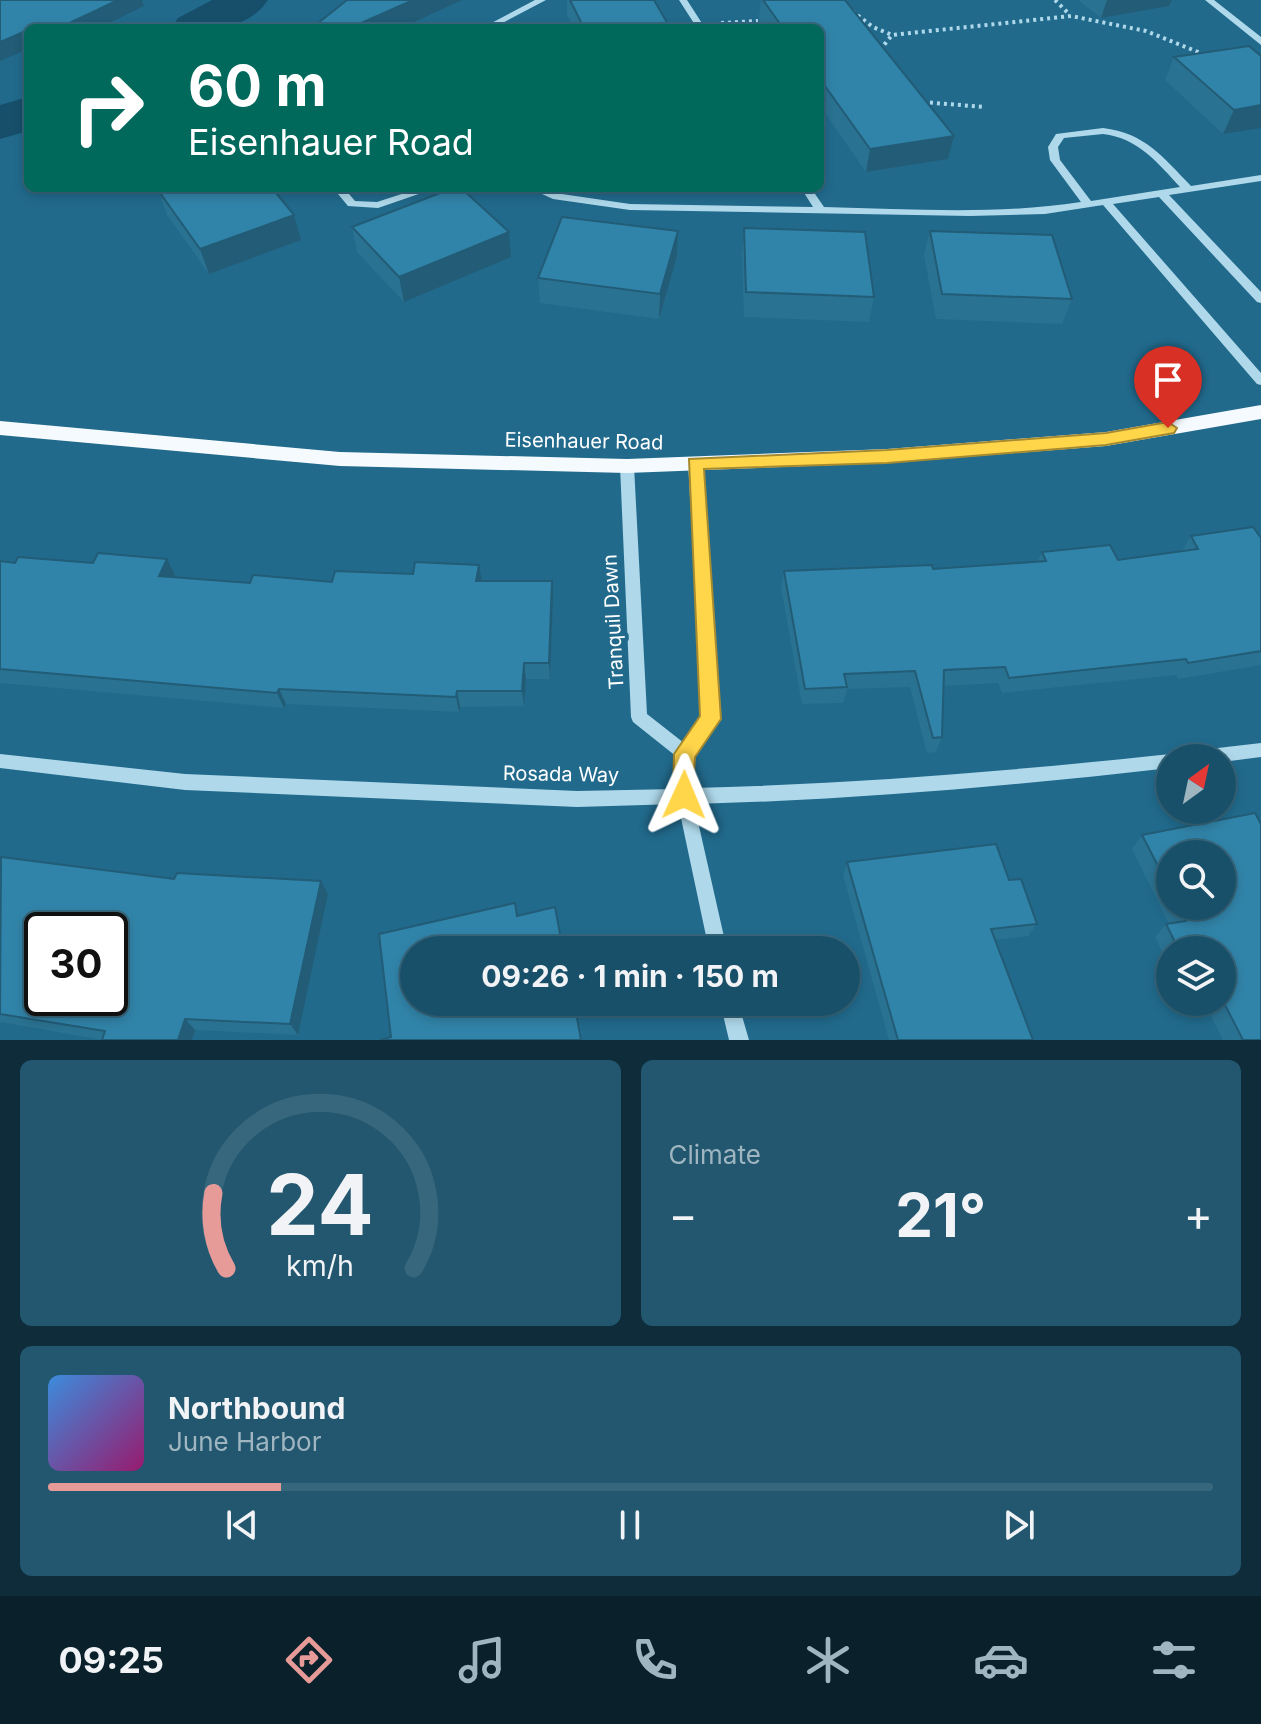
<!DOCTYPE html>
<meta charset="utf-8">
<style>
:root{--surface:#195069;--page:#22576f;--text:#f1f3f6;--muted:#9fb5c0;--line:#37677d;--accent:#e69b98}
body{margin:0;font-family:Inter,sans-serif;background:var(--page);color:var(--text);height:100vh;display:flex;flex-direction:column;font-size:30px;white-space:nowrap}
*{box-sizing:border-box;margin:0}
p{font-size:26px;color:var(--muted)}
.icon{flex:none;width:44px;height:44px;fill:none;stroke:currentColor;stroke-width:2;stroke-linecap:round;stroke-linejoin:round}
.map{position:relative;height:1040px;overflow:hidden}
.details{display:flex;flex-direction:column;gap:20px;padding:20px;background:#0e2c3a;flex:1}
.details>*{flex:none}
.top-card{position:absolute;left:24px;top:24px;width:800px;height:168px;border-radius:12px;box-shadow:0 4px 12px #0003,0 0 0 2px var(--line);background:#00695c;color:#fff;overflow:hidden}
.needle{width:52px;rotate:33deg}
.buttons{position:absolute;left:1156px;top:744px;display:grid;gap:16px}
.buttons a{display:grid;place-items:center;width:80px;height:80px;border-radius:50%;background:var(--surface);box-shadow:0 4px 12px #0003,0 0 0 2px var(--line);font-size:40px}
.speed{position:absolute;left:24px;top:912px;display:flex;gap:16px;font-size:40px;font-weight:700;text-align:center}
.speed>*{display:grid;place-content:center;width:104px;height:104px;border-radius:50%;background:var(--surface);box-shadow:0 4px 12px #0003,0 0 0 2px var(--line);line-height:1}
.speed .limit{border:4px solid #111;border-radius:12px;background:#fff;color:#111}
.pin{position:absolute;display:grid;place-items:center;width:68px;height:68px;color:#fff;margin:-82px -34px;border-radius:50% 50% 50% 0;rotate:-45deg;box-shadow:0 0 8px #0007}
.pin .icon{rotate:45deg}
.me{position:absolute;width:88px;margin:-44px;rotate:1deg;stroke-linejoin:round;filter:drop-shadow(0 0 6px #0008)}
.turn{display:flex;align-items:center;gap:28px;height:168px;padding:0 32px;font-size:36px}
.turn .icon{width:104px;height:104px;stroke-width:2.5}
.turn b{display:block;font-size:56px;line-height:68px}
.big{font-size:60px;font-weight:700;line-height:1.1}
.details .widget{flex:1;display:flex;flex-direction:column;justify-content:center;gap:12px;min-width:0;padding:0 28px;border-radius:12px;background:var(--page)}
.details .dial{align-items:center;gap:0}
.dial svg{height:208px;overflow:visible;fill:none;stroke:var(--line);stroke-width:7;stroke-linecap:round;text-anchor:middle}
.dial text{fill:var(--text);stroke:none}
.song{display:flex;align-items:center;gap:24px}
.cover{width:96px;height:96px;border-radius:12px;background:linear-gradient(135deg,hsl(210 70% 55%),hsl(320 70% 35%))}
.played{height:8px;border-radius:4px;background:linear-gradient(90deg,var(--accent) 20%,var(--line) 20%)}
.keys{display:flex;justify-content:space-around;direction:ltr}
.heat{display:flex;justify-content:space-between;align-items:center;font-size:44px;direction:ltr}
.details .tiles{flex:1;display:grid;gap:20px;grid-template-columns:1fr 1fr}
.widget:last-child{grid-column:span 2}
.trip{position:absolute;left:400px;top:936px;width:460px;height:80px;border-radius:40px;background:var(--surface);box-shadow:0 4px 12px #0003,0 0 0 2px var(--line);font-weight:700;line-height:80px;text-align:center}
.tabs{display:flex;height:128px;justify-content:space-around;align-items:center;background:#0a202a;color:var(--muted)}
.tabs .icon{width:56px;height:56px}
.tabs .active{color:var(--accent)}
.tabs b{font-size:36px;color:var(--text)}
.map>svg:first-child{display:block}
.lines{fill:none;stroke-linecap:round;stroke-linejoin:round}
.river{fill:#174f6b;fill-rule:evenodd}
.path{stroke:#afd9eb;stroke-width:4;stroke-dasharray:3 4;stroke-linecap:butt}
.minor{fill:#afd9eb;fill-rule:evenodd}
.major{fill:#f4fafe;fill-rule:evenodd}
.wall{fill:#2a7291;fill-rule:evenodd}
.shaded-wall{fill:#225c76}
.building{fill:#3184a9;stroke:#225c76;stroke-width:2;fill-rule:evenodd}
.route{fill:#ffd54a;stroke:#a68a30;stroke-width:2}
.labels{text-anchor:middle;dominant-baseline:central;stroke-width:8;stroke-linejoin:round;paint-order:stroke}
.street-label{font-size:20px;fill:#fff;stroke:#216a8c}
</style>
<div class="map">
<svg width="1261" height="1040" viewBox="0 0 1261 1040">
<rect width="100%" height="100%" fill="#216a8c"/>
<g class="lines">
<path class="river" d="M212 0H268C246 33 206 28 171 28L178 18Z
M28 97V131L0 139V105Z"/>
<path class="path" d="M1055 0 1070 15
M852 11 873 27 892 35 1071 16 1146 31 1203 54
M721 23 758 21
M880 50 892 35
M923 102 984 107"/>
<path class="minor" d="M535 0H546L493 28H482Z
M679 0H687L705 28H697Z
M1205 0H1214L1261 37V45Z
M1103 128C1145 133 1163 157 1191 186L1261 175V181L1169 195 1261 292V303L1257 302 1159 197 1113 204 1261 373V385L1257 384 1103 205 1045 214 970 216 630 210 553 199 529 188H543L555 193 630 204 813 207 801 188H811L824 207C910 209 997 215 1081 202L1050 160 1048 147 1056 134ZM1103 134C1138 138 1158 163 1180 187L1091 201 1060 160 1058 147 1064 138Z
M333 188H344L355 201 377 202 420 188H436L378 208 348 206Z
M695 458 702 463 719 719 693 756V788C852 784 1012 771 1170 754L1177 758H1170V768C1012 786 853 800 694 804L727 950H709L678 804 577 807 185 790 0 768V754L185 774 577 791 676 789 677 757 633 722 631 717 620 466 627 461 634 466 647 714 684 743 703 717 688 463Z
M1261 743V757L1222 762V758H1184L1186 753 1192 751Z
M720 1002H738L749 1040H729Z"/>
<path class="major" d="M1261 405V419L1106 446 887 463 627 473 340 466 0 435V421L340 452 627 459 887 449 1106 432Z"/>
</g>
<path class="wall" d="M567 0H654L669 28H574L567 15Z
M761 0H845L954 136 948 159 866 172 820 106V28H765L759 19Z
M1078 0H1172L1169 6 1101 18Z
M1261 56 1223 134 1165 80 1174 57Z
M158 190 294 215 301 240 209 274 167 215Z
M352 227 509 232 511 257 404 302 357 252Z
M744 228 874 297 869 322 744 317 742 253Z
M678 231 677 256 659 319 540 303 538 278Z
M930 231 1072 299 1062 324 936 319 924 255Z
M1191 536 1261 538V665L1178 679 1176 675 1002 693 998 683 943 686 942 737 936 752 927 753 910 687 847 689 843 703 802 704 781 587 784 571 933 569 1038 561 1042 552 1118 560 1182 551Z
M0 561 175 575 174 577 250 583 332 582 413 574 479 565 482 581H552L553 597 550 679H526L524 706 460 707 459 712 286 704 284 708 0 683Z
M1255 813 1261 824V1040H1223L1210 1014 1193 1017 1185 1002H1222V950H1170V969L1155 937 1166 924H1169L1132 849 1142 835ZM1170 854H1222V906H1170Z
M0 859 174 879 328 894 298 1035 195 1030 192 1040H102L1 1022 0 1025Z
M847 862 1009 880 1037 924 1028 936 995 940 1033 1040H889L843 875Z"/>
<path class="shaded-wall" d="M118 0H142L144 6 99 28H59Z
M413 0H462L401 28H350Z
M1107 0H1172L1169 6 1101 18Z
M28 30V49L0 61V42Z
M1261 105V128L1223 134 1234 110Z
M954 136 948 159 866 172 870 149Z
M294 215 301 240 209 274 200 249Z
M678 231 677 256 659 319 660 294Z
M509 232 511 257 404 302 399 277Z
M167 559 175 575 167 592 159 576Z
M479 565 482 581H476Z
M552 581 553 597 550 679 549 663Z
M524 663 526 679 524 706 522 691Z
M279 689 286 704 284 708 277 693Z
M457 691 460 707 459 712 456 697Z
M321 881 328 894 298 1035 290 1024Z
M185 1019 195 1030 192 1040H178Z"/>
<path class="building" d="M0 0H118L59 28H28V30L0 42Z
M347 0H413L350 28H312Z
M570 0H654L669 26 652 28H584Z
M763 0H845L954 136 870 149 820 79V28H783Z
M1249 46 1261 56V105L1234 110 1174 57Z
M165 188H272L294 215 200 249 158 190Z
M453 188H461L509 232 399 277 352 227Z
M562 217 678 231 660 294 538 278Z
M744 228 865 232 874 297 746 292Z
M930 231 1052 235 1072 299 942 294Z
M1253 527 1261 538V651L1188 663 1186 659 1009 678 1005 667 944 670 942 737 933 738 915 671 844 674 847 687 805 689 784 571 932 565 933 569 1046 561 1042 552 1110 545 1118 560 1198 549 1191 536Z
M98 553 167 559 159 576 250 583 253 575 332 582 335 571 413 574 415 562 479 565 476 581H552L549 663H524L522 691H457L456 697 279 689 277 693 0 669V561L15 563 18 557 93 563Z
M1255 813 1261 824V1040H1243L1224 1003 1206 1006 1204 1002H1222V950H1179L1166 924 1186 921 1179 906H1222V854H1170V889L1142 835Z
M996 844 1009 880 1021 879 1037 924 991 929 1033 1040H898L847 862Z
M1 857 174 879 177 873 321 881 290 1024 185 1019 178 1040H102L105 1031 0 1014ZM42 930H110V998H42Z
M515 903 517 916 555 907 563 950H414V1002H574L581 1040H380L391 1037 379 934Z"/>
<path class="route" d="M1168 422 1177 428 1174 433 1106 445 887 463 704 469 721 719 695 757 692 802 684 805 676 802 673 795 674 754 700 716 689 459 887 450 1106 433Z"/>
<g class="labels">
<g class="street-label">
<text transform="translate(584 441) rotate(1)">Eisenhauer Road</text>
<text transform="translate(613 622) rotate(-93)">Tranquil Dawn</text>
<text transform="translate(561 774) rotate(1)">Rosada Way</text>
</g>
</g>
</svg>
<div class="buttons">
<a><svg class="needle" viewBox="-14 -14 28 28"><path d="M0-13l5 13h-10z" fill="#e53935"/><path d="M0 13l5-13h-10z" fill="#9fb5c0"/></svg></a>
<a><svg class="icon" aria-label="search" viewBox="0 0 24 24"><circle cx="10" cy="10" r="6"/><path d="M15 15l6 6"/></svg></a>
<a><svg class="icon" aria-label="layers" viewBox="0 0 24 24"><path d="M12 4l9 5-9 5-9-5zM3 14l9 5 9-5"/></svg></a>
</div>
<div class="speed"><div class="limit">30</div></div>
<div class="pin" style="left:1168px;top:428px;background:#d93025"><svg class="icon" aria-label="arrive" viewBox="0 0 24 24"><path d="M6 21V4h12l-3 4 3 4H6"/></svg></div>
<svg class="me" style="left:684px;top:795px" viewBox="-20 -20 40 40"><path d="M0-17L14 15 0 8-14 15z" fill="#ffd54a" stroke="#fff" stroke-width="4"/></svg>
<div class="trip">09:26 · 1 min · 150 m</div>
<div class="top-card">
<div class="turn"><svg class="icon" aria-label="right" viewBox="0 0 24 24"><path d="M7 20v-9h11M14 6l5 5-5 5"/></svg><div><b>60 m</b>Eisenhauer Road</div></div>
</div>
</div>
<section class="details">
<div class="tiles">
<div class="widget dial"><svg viewBox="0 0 100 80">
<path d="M14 69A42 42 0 1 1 86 69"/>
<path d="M14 69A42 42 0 0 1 9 40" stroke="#e69b98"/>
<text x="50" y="56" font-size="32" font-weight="700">24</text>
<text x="50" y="72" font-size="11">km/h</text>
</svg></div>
<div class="widget"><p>Climate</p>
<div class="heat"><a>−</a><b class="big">21°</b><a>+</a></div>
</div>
<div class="widget">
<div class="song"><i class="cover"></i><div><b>Northbound</b><p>June Harbor</p></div></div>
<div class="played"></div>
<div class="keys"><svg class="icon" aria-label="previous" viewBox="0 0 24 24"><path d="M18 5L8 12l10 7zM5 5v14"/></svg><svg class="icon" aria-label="pause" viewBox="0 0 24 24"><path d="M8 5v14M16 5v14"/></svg><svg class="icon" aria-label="next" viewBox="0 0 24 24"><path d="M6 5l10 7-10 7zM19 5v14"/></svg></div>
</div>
</div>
</section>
<nav class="tabs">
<b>09:25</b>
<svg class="icon active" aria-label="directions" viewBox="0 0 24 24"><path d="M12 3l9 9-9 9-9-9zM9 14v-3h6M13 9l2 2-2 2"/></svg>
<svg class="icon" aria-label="music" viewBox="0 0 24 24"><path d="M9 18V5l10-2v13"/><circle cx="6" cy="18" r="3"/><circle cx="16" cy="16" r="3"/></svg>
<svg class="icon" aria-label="phone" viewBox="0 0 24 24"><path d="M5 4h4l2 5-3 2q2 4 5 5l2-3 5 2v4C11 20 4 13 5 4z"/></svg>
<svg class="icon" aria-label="climate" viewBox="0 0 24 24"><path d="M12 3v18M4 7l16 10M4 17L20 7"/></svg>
<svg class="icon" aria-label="car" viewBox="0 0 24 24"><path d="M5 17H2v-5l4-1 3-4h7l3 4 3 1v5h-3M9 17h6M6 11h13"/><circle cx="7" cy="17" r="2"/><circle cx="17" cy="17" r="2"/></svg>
<svg class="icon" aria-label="filters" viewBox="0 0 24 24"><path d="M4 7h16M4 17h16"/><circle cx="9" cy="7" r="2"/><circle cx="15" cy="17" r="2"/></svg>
</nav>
